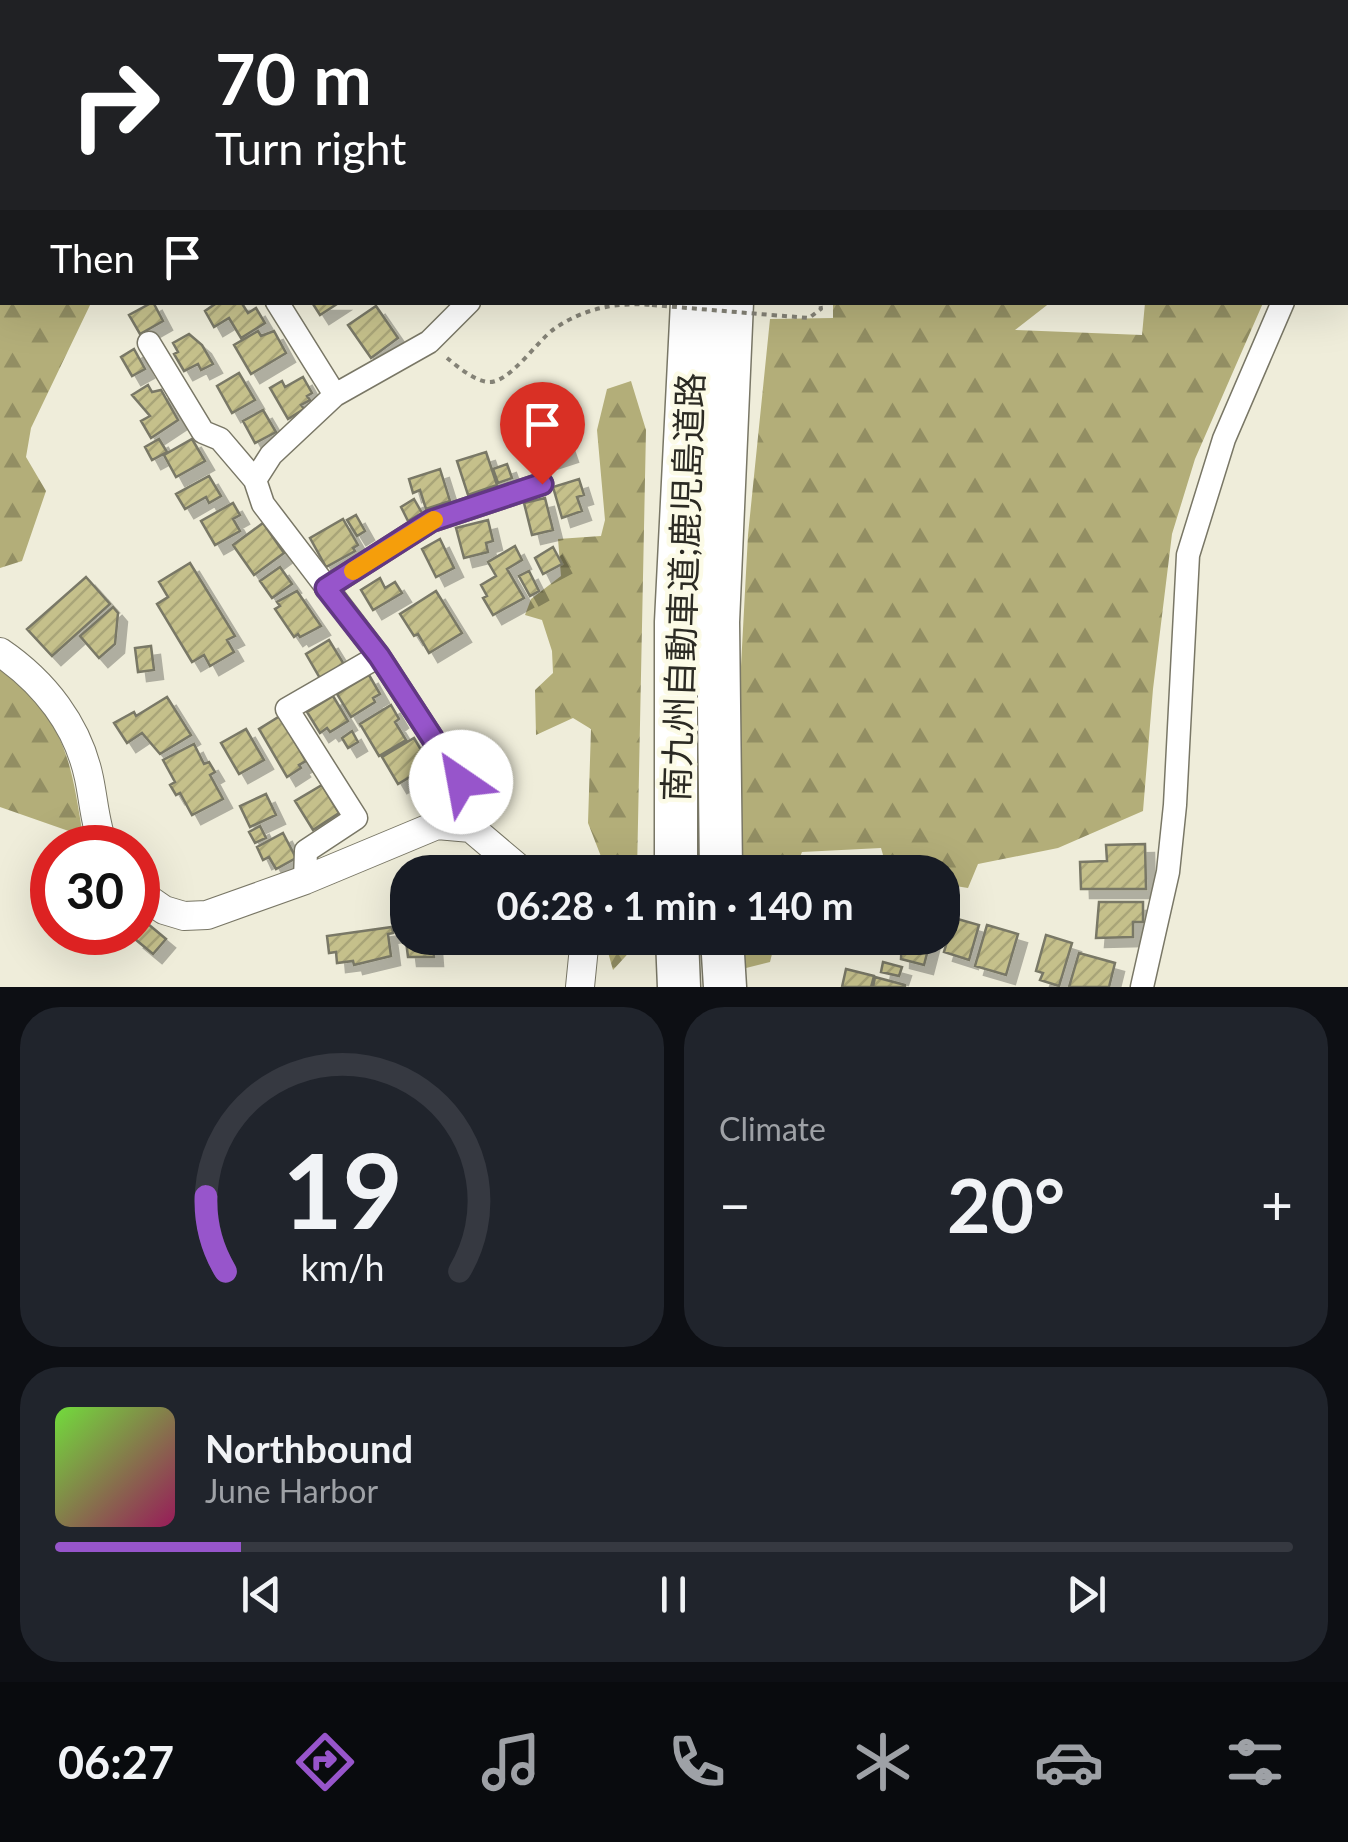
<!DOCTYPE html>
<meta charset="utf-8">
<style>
:root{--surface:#171b24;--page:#20242c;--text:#f1f3f6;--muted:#9ea1a6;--line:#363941;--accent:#9755cb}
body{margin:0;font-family:Lato,"Noto Sans JP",sans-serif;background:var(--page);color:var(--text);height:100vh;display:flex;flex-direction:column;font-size:38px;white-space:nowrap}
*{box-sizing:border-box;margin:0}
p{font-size:32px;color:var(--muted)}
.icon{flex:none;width:55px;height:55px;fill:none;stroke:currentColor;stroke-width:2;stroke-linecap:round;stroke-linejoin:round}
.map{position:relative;height:987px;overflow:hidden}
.sheet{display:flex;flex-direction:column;gap:20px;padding:20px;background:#0d0f14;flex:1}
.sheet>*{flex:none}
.banner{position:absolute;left:0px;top:0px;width:1350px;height:305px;box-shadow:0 10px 40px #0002;background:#202124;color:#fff;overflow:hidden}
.speed{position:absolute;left:30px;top:825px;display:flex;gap:20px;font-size:50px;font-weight:700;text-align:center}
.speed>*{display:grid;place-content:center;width:130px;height:130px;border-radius:50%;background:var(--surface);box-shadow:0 10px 40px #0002;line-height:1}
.speed .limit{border:15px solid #d22;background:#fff;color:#111}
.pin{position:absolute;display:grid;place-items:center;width:85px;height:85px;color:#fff;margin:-102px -42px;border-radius:50% 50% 50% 0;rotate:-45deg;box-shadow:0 0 10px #0007}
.pin .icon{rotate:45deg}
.me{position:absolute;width:110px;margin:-55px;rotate:327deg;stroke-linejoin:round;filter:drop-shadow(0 0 8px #0008)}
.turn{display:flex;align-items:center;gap:35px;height:210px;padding:0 50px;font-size:45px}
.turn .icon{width:130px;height:130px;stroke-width:2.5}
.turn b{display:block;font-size:70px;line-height:85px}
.then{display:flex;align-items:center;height:95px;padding:0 50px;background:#0003;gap:20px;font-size:38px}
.big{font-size:75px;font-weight:700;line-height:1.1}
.sheet .tile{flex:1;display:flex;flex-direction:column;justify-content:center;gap:15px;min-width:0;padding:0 35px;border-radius:40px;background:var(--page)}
.sheet .dial{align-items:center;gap:0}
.dial svg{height:260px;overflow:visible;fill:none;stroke:var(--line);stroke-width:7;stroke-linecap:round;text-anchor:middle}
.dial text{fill:var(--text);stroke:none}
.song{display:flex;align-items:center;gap:30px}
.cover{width:120px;height:120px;border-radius:15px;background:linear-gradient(135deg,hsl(100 70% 55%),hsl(330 70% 35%))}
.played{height:10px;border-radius:5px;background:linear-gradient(90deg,var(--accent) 15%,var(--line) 15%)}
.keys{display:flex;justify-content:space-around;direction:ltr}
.heat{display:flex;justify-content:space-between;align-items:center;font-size:55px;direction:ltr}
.sheet .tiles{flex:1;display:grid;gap:20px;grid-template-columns:1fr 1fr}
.tile:last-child{grid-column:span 2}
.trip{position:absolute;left:390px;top:855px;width:570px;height:100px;border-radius:40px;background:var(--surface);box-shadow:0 10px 40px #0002;font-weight:700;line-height:100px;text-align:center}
.tabs{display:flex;height:160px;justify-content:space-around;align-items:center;background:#090b0e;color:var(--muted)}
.tabs .icon{width:70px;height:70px}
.tabs .current{color:var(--accent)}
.tabs b{font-size:45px;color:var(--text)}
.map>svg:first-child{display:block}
.forest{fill:url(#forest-firs)}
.building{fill:url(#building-hatch);stroke:#797866;stroke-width:2.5;filter:url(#shadow)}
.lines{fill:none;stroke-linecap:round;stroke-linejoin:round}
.minor-casing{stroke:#797766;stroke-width:25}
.tertiary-casing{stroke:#797766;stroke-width:30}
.motorway-casing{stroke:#797766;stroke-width:45}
.path{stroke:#848276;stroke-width:4;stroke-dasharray:5 5;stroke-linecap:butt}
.minor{stroke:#fff;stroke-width:22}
.tertiary{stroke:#fff;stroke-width:28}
.motorway{stroke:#fff;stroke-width:42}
.path-bridge{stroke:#848276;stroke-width:4;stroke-dasharray:5 5;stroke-linecap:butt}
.route-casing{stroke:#623784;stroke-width:25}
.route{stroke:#9755cb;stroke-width:18}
.slow{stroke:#f59e0b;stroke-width:18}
.labels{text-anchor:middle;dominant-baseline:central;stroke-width:9;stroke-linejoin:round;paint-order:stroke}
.street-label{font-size:35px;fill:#2b2a23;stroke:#fcfbe7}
</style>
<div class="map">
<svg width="1348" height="987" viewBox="0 0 1348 987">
<defs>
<pattern id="forest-firs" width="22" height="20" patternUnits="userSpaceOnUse" patternTransform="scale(2.5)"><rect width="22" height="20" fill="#b3ae79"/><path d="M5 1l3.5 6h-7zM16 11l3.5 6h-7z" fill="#928e63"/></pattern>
<pattern id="building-hatch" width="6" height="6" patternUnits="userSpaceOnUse" patternTransform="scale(2.5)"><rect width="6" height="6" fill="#c5c08b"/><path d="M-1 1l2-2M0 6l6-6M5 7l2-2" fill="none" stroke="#a9a578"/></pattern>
<filter id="shadow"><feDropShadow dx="9" dy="9" stdDeviation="0" flood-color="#0004"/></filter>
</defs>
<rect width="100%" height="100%" fill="#efedda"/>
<path class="forest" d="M0 0H140L2 2V302L91 303 31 428 26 457 46 491 22 561 0 568Z
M825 0H1114L824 2Z
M1204 0H1348V62V2H1203Z
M1051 302 1015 330 1142 335 1145 303H1263L1195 459 1172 534 1153 689 1143 811 1058 848 978 864 968 888 943 884 942 872H888L881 848 802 852 794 872H730L748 535 770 319 833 318V303Z
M631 381 646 430 637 872H607L588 823 591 729 573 718 536 735 535 690 553 673 552 651 542 620 525 615 531 599 561 576 558 539 601 536 605 520 597 430 607 389Z
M0 669C66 722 70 757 83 836L0 807Z
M604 938H636V945L613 970Z
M733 938H776L770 962 734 971Z"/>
<path class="building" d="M340 0H385V2H341Z
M153 302 163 321 140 334 129 315Z
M218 302H241L248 313 256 308 265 323 241 338 229 318 214 327 205 311Z
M309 302H340L320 315 313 304Z
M376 306 398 338 371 358 348 325Z
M258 331 261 336 274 331 286 353 251 374 234 345Z
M189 334 202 345 213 364 201 370 198 364 184 371 174 354 178 352 173 343Z
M134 349 145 369 132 376 121 357Z
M239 373 255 400 232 413 217 386Z
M303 377 312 393 307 396 310 400 301 405 304 409 288 419 270 388 282 381 285 387Z
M148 385 152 392 161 390 178 420 151 438 141 421 150 416 132 395Z
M263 410 276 432 255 443 243 421Z
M560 427 569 453 532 465 524 439Z
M159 439 167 452 152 460 145 447Z
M192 439 205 461 176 477 164 455Z
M486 452 497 485 468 495 457 461Z
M507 464 512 478 498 483 493 469Z
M440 469 450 501 426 509 420 490 413 493 409 479Z
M209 476 221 496 209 503 206 497 185 509 176 494Z
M579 479 584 495 577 497 582 511 562 518 553 487Z
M545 498 553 530 532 535 524 503Z
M414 499 422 513 408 521 401 507Z
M233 503 240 515 233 519 240 531 215 545 201 521Z
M356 515 365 531 357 536 347 520Z
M343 519 358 545 353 548 355 551 326 567 310 538Z
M488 520 493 541 486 543 488 552 464 558 456 528Z
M263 523 284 553 254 575 233 545Z
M440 539 454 568 436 577 422 549Z
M515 546 522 560 507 569 524 598 493 615 483 598 487 596 481 585 496 576 488 562Z
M553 547 562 564 543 574 535 558Z
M190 563 235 636 227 640 234 652 210 666 204 655 192 662 157 604 168 597 159 582Z
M280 567 292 584 272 598 260 581Z
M529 571 539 591 530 596 519 576Z
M86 577 110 604 52 656 27 629Z
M380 578 385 588 395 582 402 593 373 610 361 590Z
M297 591 321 626 300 637 298 634 294 637 275 609 280 606 277 602Z
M436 591 462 633 429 653 418 634 414 636 400 614Z
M113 607 118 613 115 644 99 658 80 636Z
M329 640 345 666 321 680 306 654Z
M151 646 154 670 138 672 135 648Z
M369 675 380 694 373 698 375 702 351 717 337 694Z
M333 696 348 721 330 732 327 728 320 733 307 712Z
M167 697 191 735 160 754 142 733 127 743 114 723 134 712 136 716Z
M391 705 399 719 395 722 406 740 379 756 360 724Z
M280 716 306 761 299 765 301 768 287 777 259 729Z
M246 729 264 760 239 774 221 743Z
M352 731 358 742 348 748 342 738Z
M414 738 430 765 398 784 382 757Z
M194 744 204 764 209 762 215 772 210 775 223 799 192 815 180 793 176 795 170 785 175 782 163 760Z
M322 785 339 813 313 830 295 801Z
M266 794 276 815 250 827 240 806Z
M260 826 266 838 255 843 249 832Z
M283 833 296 858 276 869 269 857 263 860 257 847Z
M1145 844 1146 889H1081L1080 862 1107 861 1106 845Z
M839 863 882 865V870L892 872H838Z
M408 889V908L398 909 396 891Z
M1099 902H1143V922H1133V937L1096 938Z
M954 918 979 925 969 960 944 952Z
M148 924 166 939 153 954 135 939Z
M408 924V938H427L428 945 433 944 434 957H408L404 925Z
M987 925 1018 934 1006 975 975 966Z
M392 927 393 933 388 934 391 956 354 965 353 961 337 963 336 952 329 953 327 936Z
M1046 935 1072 943 1059 986 1040 980 1043 973 1036 971Z
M902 938H931L924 965 901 959Z
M1079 953 1115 963 1109 987H1069Z
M883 962 902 967 899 976 881 972Z
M846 969 874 976 871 987H842Z
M875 977 905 985V987H873Z"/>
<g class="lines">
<defs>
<path id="minor" d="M153 0V2
M1348 148V146
M277 302 335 395 271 455 255 480 263 504 379 656 461 782 473 810 471 828
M149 343 203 432 220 439 255 480
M335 395 429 342 469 302
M326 588 431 521 542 484
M305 880 306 851 356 818 287 709 379 656
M1142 987 1168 872 1175 805 1188 555 1224 439 1283 302"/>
<path id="tertiary" d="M0 652C44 682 78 725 89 778 94 802 95 825 104 848
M138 892 164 910 184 916 207 915 305 880 437 825 471 828 523 872
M580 987 584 947 580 938"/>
<path id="motorway" d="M679 2V0
M720 2V0
M759 2V0
M791 2 792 0
M676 872V622L692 302
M721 872 718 622 732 302
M677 938 679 987
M722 938 725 987"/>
</defs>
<use href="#minor" class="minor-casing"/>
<use href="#tertiary" class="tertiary-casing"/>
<use href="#motorway" class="motorway-casing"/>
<path class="path" d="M772 315 809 318 821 309 820 302
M447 358C458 367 473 380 488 382 509 384 537 341 554 329 584 308 617 302 652 305"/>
<use href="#minor" class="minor"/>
<use href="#tertiary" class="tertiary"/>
<use href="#motorway" class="motorway"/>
<path class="path-bridge" d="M652 305 772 315"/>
</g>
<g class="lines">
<defs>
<path id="route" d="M461 782 379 656 326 588 431 521 542 484"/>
</defs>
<use href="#route" class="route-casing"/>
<use href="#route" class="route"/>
<path class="slow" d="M353 571 434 520"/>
</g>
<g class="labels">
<g class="street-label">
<text transform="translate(682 587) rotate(-88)">南九州自動車道;鹿児島道路</text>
</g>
</g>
</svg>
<div class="speed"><div class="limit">30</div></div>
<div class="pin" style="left:542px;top:484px;background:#d93025"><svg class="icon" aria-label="arrive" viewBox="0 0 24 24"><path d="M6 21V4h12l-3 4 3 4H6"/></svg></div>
<svg class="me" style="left:461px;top:782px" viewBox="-20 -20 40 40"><circle r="19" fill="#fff"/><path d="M0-13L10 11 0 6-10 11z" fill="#9755cb"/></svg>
<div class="trip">06:28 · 1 min · 140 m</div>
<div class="banner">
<div class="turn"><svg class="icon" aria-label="right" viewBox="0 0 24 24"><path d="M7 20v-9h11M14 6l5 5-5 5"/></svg><div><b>70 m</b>Turn right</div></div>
<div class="then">Then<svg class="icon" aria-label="arrive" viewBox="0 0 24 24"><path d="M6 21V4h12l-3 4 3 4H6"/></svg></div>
</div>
</div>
<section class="sheet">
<div class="tiles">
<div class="tile dial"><svg viewBox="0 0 100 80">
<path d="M14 69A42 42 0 1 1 86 69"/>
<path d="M14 69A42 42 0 0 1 8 46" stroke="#9755cb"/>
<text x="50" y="56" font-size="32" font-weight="700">19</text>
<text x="50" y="72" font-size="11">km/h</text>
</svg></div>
<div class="tile"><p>Climate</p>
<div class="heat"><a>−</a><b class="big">20°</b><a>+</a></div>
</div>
<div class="tile">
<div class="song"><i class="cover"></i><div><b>Northbound</b><p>June Harbor</p></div></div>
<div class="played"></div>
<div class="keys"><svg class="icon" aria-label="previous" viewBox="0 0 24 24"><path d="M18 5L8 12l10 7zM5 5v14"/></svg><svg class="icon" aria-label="pause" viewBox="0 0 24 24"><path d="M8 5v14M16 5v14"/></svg><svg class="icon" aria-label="next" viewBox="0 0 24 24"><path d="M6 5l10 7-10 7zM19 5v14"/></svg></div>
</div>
</div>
</section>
<nav class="tabs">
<b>06:27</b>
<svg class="icon current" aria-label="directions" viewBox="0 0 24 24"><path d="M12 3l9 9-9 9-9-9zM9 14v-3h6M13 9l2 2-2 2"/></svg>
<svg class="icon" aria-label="music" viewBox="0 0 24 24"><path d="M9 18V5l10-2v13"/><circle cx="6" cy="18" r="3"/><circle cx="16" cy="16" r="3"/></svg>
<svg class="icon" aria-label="phone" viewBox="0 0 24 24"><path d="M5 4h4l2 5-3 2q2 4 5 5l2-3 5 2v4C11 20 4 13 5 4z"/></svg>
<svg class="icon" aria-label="climate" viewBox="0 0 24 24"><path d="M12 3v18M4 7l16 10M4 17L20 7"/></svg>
<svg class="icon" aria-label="car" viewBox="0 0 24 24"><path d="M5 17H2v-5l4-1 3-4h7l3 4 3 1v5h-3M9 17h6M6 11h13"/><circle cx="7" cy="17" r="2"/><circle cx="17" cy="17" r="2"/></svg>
<svg class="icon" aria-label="filters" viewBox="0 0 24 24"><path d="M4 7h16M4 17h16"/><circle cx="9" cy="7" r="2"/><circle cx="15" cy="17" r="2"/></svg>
</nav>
